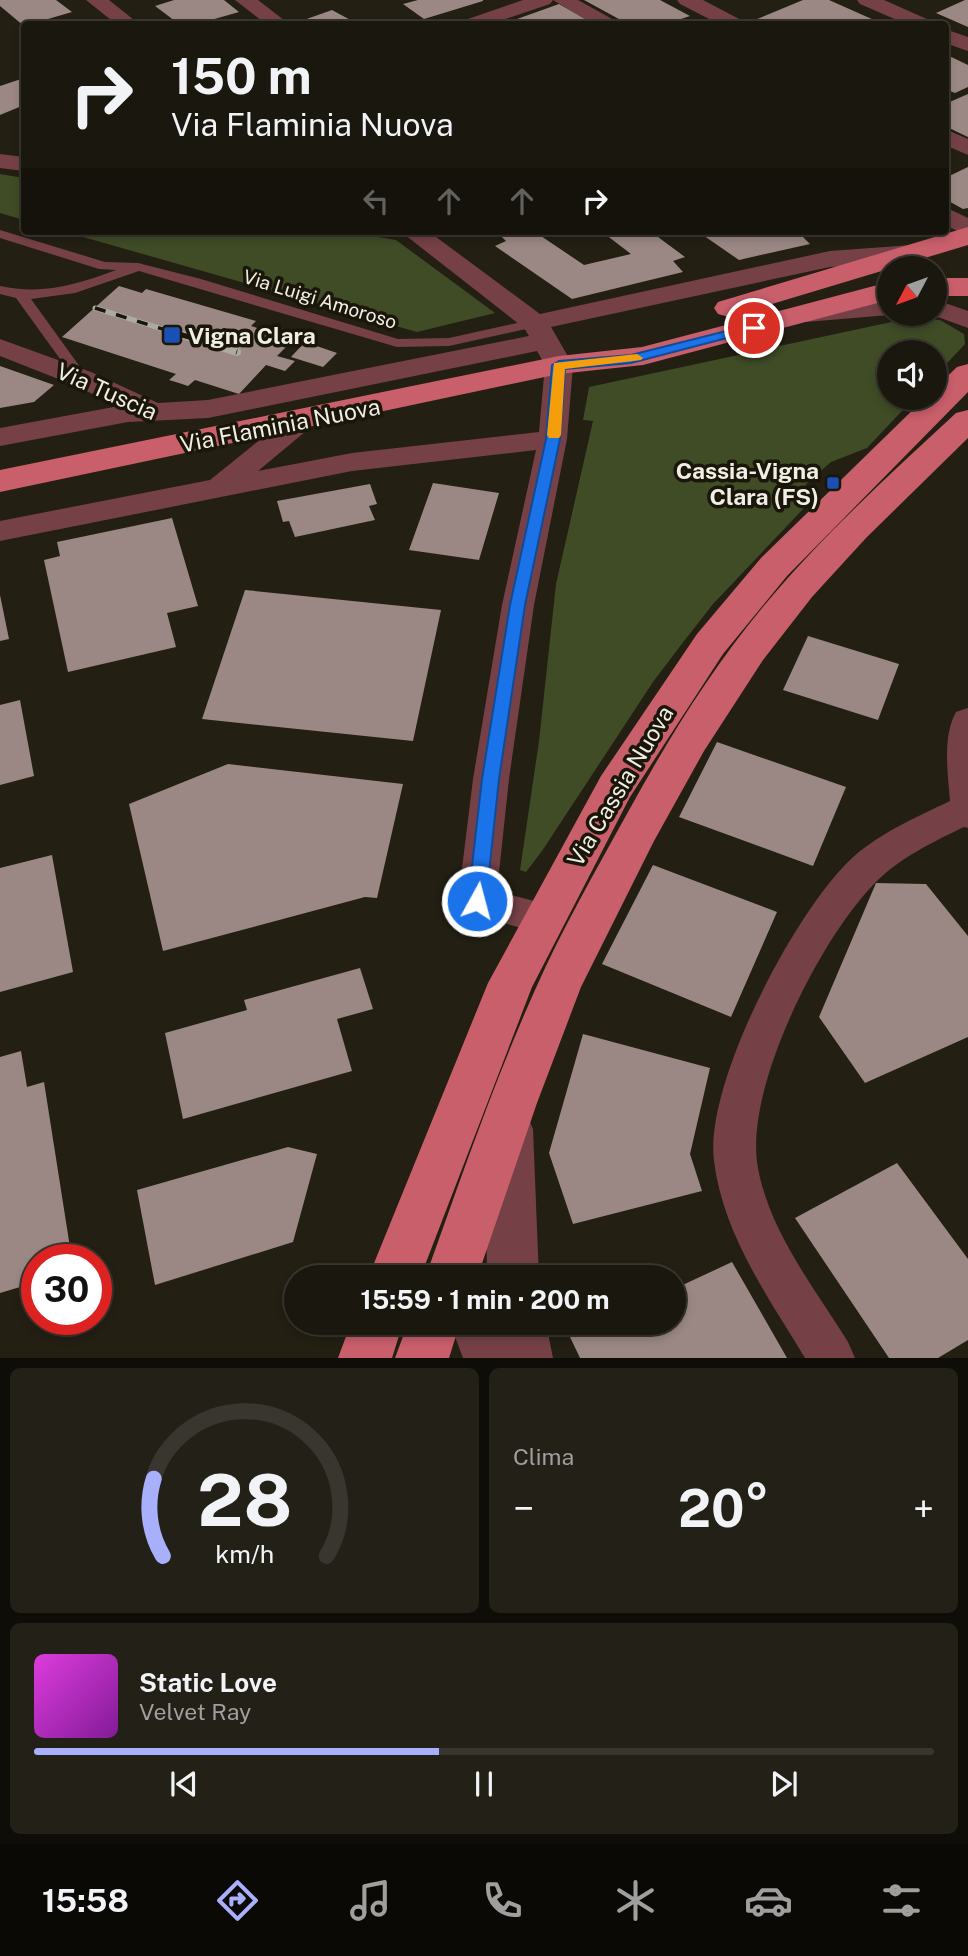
<!DOCTYPE html>
<html lang="it">
<meta charset="utf-8">
<style>
:root{--surface:#1a170e;--page:#232017;--text:#f1f3f6;--muted:#9f9f9e;--line:#38362e;--accent:#a8b0fc}
body{margin:0;font-family:"Public Sans",sans-serif;background:var(--page);color:var(--text);height:100vh;display:flex;flex-direction:column;font-size:26px;white-space:nowrap}
*{box-sizing:border-box;margin:0}
p{font-size:23px;color:var(--muted)}
.icon{flex:none;width:38px;height:38px;fill:none;stroke:currentColor;stroke-width:2;stroke-linecap:round;stroke-linejoin:round}
.map{position:relative;height:1358px;overflow:hidden}
.side{display:flex;flex-direction:column;gap:10px;padding:10px;background:#0e0d08;flex:1}
.side>*{flex:none}
.hud{position:absolute;left:21px;top:21px;width:928px;height:214px;border-radius:7px;box-shadow:0 4px 10px #0003,0 0 0 2px var(--line);background:#1a170e;color:var(--text);overflow:hidden}
.needle{width:46px;rotate:229deg}
.buttons{position:absolute;left:877px;top:256px;display:grid;gap:14px}
.buttons a{display:grid;place-items:center;width:70px;height:70px;border-radius:50%;background:var(--surface);box-shadow:0 4px 10px #0003,0 0 0 2px var(--line);font-size:35px}
.speed{position:absolute;left:21px;top:1244px;display:flex;gap:14px;font-size:35px;font-weight:700;text-align:center}
.speed>*{display:grid;place-content:center;width:91px;height:91px;border-radius:50%;background:var(--surface);box-shadow:0 4px 10px #0003,0 0 0 2px var(--line);line-height:1}
.speed .limit{border:10px solid #d22;background:#fff;color:#111}
.pin{position:absolute;display:grid;place-items:center;width:60px;height:60px;color:#fff;margin:-30px;border:4px solid #fff;border-radius:50%;box-shadow:0 2px 7px #0007}
.me{position:absolute;width:77px;margin:-38px;rotate:7deg;stroke-linejoin:round;filter:drop-shadow(0 0 5px #0008)}
.turn{display:flex;align-items:center;gap:24px;height:147px;padding:0 35px;font-size:32px}
.turn .icon{width:91px;height:91px;stroke-width:2.5}
.turn b{display:block;font-size:49px;line-height:60px}
.lanes{display:flex;align-items:center;height:66px;padding:0 35px;background:#0003;justify-content:center;gap:35px;direction:ltr}
.lanes .off{opacity:.35}
.big{font-size:52px;font-weight:700;line-height:1.1}
.side .card{flex:1;display:flex;flex-direction:column;justify-content:center;gap:10px;min-width:0;padding:0 24px;border-radius:10px;background:var(--page)}
.side .dial{align-items:center;gap:0}
.dial svg{height:182px;overflow:visible;fill:none;stroke:var(--line);stroke-width:7;stroke-linecap:round;text-anchor:middle}
.dial text{fill:var(--text);stroke:none}
.song{display:flex;align-items:center;gap:21px}
.cover{width:84px;height:84px;border-radius:10px;background:linear-gradient(135deg,hsl(300 70% 55%),hsl(290 70% 35%))}
.played{height:7px;border-radius:4px;background:linear-gradient(90deg,var(--accent) 45%,var(--line) 45%)}
.keys{display:flex;justify-content:space-around;direction:ltr}
.heat{display:flex;justify-content:space-between;align-items:center;font-size:38px;direction:ltr}
.side .tiles{flex:1;display:grid;gap:10px;grid-template-columns:1fr 1fr}
.card:last-child{grid-column:span 2}
.trip{position:absolute;left:284px;top:1265px;width:402px;height:70px;border-radius:35px;background:var(--surface);box-shadow:0 4px 10px #0003,0 0 0 2px var(--line);font-weight:700;line-height:70px;text-align:center}
.dock{display:flex;height:112px;justify-content:space-around;align-items:center;background:#0a0906;color:var(--muted)}
.dock .icon{width:49px;height:49px}
.dock .on{color:var(--accent)}
.dock b{font-size:32px;color:var(--text)}
.map>svg:first-child{display:block}
.green{fill:#3f4c26}
.building{fill:#9b8885}
.lines{fill:none;stroke-linecap:round;stroke-linejoin:round}
.service{fill:#754146;fill-rule:evenodd}
.minor{fill:#754146;fill-rule:evenodd}
.tertiary{fill:#754146;fill-rule:evenodd}
.primary{fill:#c95f6b;fill-rule:evenodd}
.rail-far1-casing{stroke:#adaaa0;stroke-width:5}
.rail-casing{stroke:#adaaa0;stroke-width:8}
.rail-far1{stroke:#1a160a;stroke-width:3.5;stroke-dasharray:11;stroke-linecap:butt}
.rail{stroke:#1a160a;stroke-width:5;stroke-dasharray:15;stroke-linecap:butt}
.route{fill:#1a73e8;stroke:#114b97;stroke-width:2}
.slow{fill:#f59e0b}
.transit-dot{fill:#1a4fb4;stroke:#1a160a;stroke-width:2.5}
.labels{text-anchor:middle;dominant-baseline:central;stroke-width:7;stroke-linejoin:round;paint-order:stroke}
.far-street-label{font-size:19px;fill:#f0eee5;stroke:#1a160a}
.poi-label{font-size:23px;font-weight:bold;fill:#f0eee5;stroke:#1a160a;text-anchor:start}
.street-label{font-size:23px;fill:#f0eee5;stroke:#1a160a}
</style>
<div class="map">
<svg width="968" height="1358" viewBox="0 0 968 1358">
<rect width="100%" height="100%" fill="#231f13"/>
<path class="green" d="M0 174 24 178V220L0 213Z
M62 231H343L396 240 495 313 417 332Z
M910 318 940 320 964 334 965 344 935 376 934 352H889V397H915L867 448 831 462 806 484 804 508 713 604 681 645 653 682 542 851 526 872 520 870 539 741 556 584 593 421 583 420 589 387Z"/>
<path class="building" d="M0 0H56L72 12 24 26 0 6Z
M174 0H224L239 12 197 24H179L155 6Z
M418 0H483V1L424 19 403 4Z
M584 0H660L690 16 666 24H628Z
M803 0H829L883 24H754L750 22Z
M965 0H968V27L936 13Z
M559 4 589 21 579 24 506 23Z
M332 10 356 23 367 19 377 24H307L301 21Z
M945 54 968 65V87L955 93 945 89Z
M24 78V105L0 115V86Z
M968 94V137L945 126V104Z
M968 167V208L963 209 945 199V178Z
M496 231H555L541 236 584 265 631 254 601 231H650L685 257 673 261 683 272 572 299 495 246 506 241Z
M697 231H797L810 244 739 260Z
M119 286 142 293 146 289 256 321 251 326 294 339 277 356 295 361 285 371 266 365 239 394 195 380 188 386 179 383 169 380 176 374 62 337Z
M305 342 337 353 323 367 291 357Z
M0 366 54 385 34 402 0 408Z
M433 483 499 493 479 560 409 550Z
M370 484 377 504 369 506 375 520 295 537 289 521 283 522 277 501Z
M172 518 198 606 167 613 176 647 68 672 44 560 60 556 57 542Z
M245 590 441 610 413 741 202 719Z
M0 595 9 639 0 641Z
M808 636 899 664 878 720 783 690Z
M20 700 34 776 0 785V705Z
M717 742 846 787 813 866 679 817Z
M228 764 403 784 377 898 365 897 163 951 129 804Z
M52 855 73 972 0 992V868Z
M653 865 777 912 731 1017 602 964Z
M876 883 926 884 968 936V1037L865 1083 819 1017Z
M360 968 373 1009 337 1019 352 1071 183 1119 165 1033 247 1010 244 1000Z
M583 1034 710 1068 690 1154 702 1191 573 1224 549 1153Z
M21 1051 27 1087 44 1082 72 1260H37V1282L0 1293V1057Z
M288 1147 317 1154 293 1242 155 1285 137 1190Z
M897 1163 968 1259V1340L938 1358H889L795 1218Z
M732 1262 787 1358H580L570 1337 601 1323H674V1289Z"/>
<g class="lines">
<path class="service" d="M0 230 105 262 138 263 201 279 398 339 449 338 535 319 542 323 540 326 449 346 397 347 139 271 75 293 31 299 88 378 81 382 76 381 16 298 0 294V286C42 295 76 285 116 270L99 269 0 238Z"/>
<path class="minor" d="M86 0H109L139 24H116Z
M235 0H258L289 24H266Z
M523 0H578L614 20 617 24H593L553 0 550 4 491 24H462L465 20Z
M677 0H703L741 20 744 24H719L680 4Z
M857 0H884L929 20 932 24H906L860 4Z
M945 29 968 37V51L945 43Z
M945 129 968 139V155L945 145Z
M0 154 24 157V171L0 168Z
M945 207 968 218V236L945 225Z
M400 231H428L540 314 830 251 912 245 921 248 925 253 921 258 912 261 830 267 551 327 573 365 567 439 534 605 509 779 497 891 556 907 562 918 556 929 543 934 464 912 458 901 473 779 502 605 536 450 352 471 0 541V521L210 480 292 414 302 411 312 414 316 420 312 426 258 471 352 453 539 432 545 365 537 351 208 418 128 422 0 446V428L119 406 71 384 0 356V339L91 372 158 403 208 400 529 336 524 328Z
M889 299V313H895L889 315 806 322 797 320 793 314 797 308 806 306Z
M934 299 968 311V328L927 313H934Z
M968 708V828L964 827C933 842 899 858 874 884 820 939 743 1090 758 1168 770 1233 814 1287 848 1342L855 1358H805C768 1297 723 1234 714 1161 704 1084 794 914 849 861 877 834 915 818 950 801 948 774 942 737 956 712Z"/>
<path class="tertiary" d="M509 1107 526 1113 533 1129 539 1278H487L485 1129 492 1113Z
M450 1323H546L553 1358H463Z"/>
<path class="primary" d="M968 227V245L729 317 718 314 714 308 718 302Z
M934 278H968V296H934Z
M889 282V300L643 365 559 374 0 492V470L559 356 642 347Z
M968 364V392L787 576 723 654 630 797 532 987 420 1278H368L488 983 601 776 697 634 761 558 926 397H934V389L957 367Z
M968 410V438L866 538 812 597 763 660 704 751 654 841 581 987 537 1103 477 1278H425C460 1181 493 1084 535 990 562 929 596 870 628 812 667 741 710 671 762 608 821 537 889 475 956 413Z
M351 1323H403L392 1358H338Z
M408 1323H460L449 1358H395Z"/>
<defs>
<path id="rail-far1" d="M95 308 185 336"/>
<path id="rail" d="M179 334 237 352"/>
</defs>
<use href="#rail-far1" class="rail-far1-casing"/>
<use href="#rail" class="rail-casing"/>
<use href="#rail-far1" class="rail-far1"/>
<use href="#rail" class="rail"/>
</g>
<path class="route" d="M754 324 758 325V330L631 363 565 369 560 439 525 605 499 779 486 901 483 906 477 908 470 906 468 901 482 779 510 605 546 439 552 365 559 361 631 355Z"/>
<path class="slow" d="M637 354 643 358 641 360 565 369 561 435 559 438H549L547 435 554 363Z"/>
<g class="transit-dot">
<rect x="163" y="326" width="18" height="18" rx="3.5"/>
<rect x="826" y="476" width="14" height="14" rx="3.5"/>
</g>
<g class="labels">
<g class="far-street-label">
<text transform="translate(320 299) rotate(17)">Via Luigi Amoroso</text>
</g>
<g class="poi-label">
<text x="188" y="335">Vigna Clara</text>
<text x="819" y="470" text-anchor="end">Cassia-Vigna<tspan x="819" dy="26">Clara (FS)</tspan></text>
</g>
<g class="street-label">
<text transform="translate(107 391) rotate(24)">Via Tuscia</text>
<text transform="translate(280 425) rotate(-11)">Via Flaminia Nuova</text>
<text transform="translate(620 786) rotate(-59)">Via Cassia Nuova</text>
</g>
</g>
</svg>
<div class="buttons">
<a><svg class="needle" viewBox="-14 -14 28 28"><path d="M0-13l5 13h-10z" fill="#e53935"/><path d="M0 13l5-13h-10z" fill="#9f9f9e"/></svg></a>
<a><svg class="icon" aria-label="sound" viewBox="0 0 24 24"><path d="M4 9h4l5-4v14l-5-4H4zM17 9q2 3 0 6"/></svg></a>
</div>
<div class="speed"><div class="limit">30</div></div>
<div class="pin" style="left:754px;top:328px;background:#d93025"><svg class="icon" aria-label="arrive" viewBox="0 0 24 24"><path d="M6 21V4h12l-3 4 3 4H6"/></svg></div>
<svg class="me" style="left:477px;top:901px" viewBox="-20 -20 40 40"><circle r="17" fill="#1a73e8" stroke="#fff" stroke-width="3"/><path d="M0-11L8 9 0 5-8 9z" fill="#fff"/></svg>
<div class="trip">15:59 · 1 min · 200 m</div>
<div class="hud">
<div class="turn"><svg class="icon" aria-label="right" viewBox="0 0 24 24"><path d="M7 20v-9h11M14 6l5 5-5 5"/></svg><div><b>150 m</b>Via Flaminia Nuova</div></div>
<div class="lanes"><svg class="icon off" aria-label="left" viewBox="0 0 24 24"><path d="M17 20v-9H6M10 6l-5 5 5 5"/></svg><svg class="icon off" aria-label="ahead" viewBox="0 0 24 24"><path d="M12 20V5M6 11l6-6 6 6"/></svg><svg class="icon off" aria-label="ahead" viewBox="0 0 24 24"><path d="M12 20V5M6 11l6-6 6 6"/></svg><svg class="icon" aria-label="right" viewBox="0 0 24 24"><path d="M7 20v-9h11M14 6l5 5-5 5"/></svg></div>
</div>
</div>
<section class="side">
<div class="tiles">
<div class="card dial"><svg viewBox="0 0 100 80">
<path d="M14 69A42 42 0 1 1 86 69"/>
<path d="M14 69A42 42 0 0 1 10 35" stroke="#a8b0fc"/>
<text x="50" y="56" font-size="32" font-weight="700">28</text>
<text x="50" y="72" font-size="11">km/h</text>
</svg></div>
<div class="card"><p>Clima</p>
<div class="heat"><a>−</a><b class="big">20°</b><a>+</a></div>
</div>
<div class="card">
<div class="song"><i class="cover"></i><div><b>Static Love</b><p>Velvet Ray</p></div></div>
<div class="played"></div>
<div class="keys"><svg class="icon" aria-label="previous" viewBox="0 0 24 24"><path d="M18 5L8 12l10 7zM5 5v14"/></svg><svg class="icon" aria-label="pause" viewBox="0 0 24 24"><path d="M8 5v14M16 5v14"/></svg><svg class="icon" aria-label="next" viewBox="0 0 24 24"><path d="M6 5l10 7-10 7zM19 5v14"/></svg></div>
</div>
</div>
</section>
<nav class="dock">
<b>15:58</b>
<svg class="icon on" aria-label="directions" viewBox="0 0 24 24"><path d="M12 3l9 9-9 9-9-9zM9 14v-3h6M13 9l2 2-2 2"/></svg>
<svg class="icon" aria-label="music" viewBox="0 0 24 24"><path d="M9 18V5l10-2v13"/><circle cx="6" cy="18" r="3"/><circle cx="16" cy="16" r="3"/></svg>
<svg class="icon" aria-label="phone" viewBox="0 0 24 24"><path d="M5 4h4l2 5-3 2q2 4 5 5l2-3 5 2v4C11 20 4 13 5 4z"/></svg>
<svg class="icon" aria-label="climate" viewBox="0 0 24 24"><path d="M12 3v18M4 7l16 10M4 17L20 7"/></svg>
<svg class="icon" aria-label="car" viewBox="0 0 24 24"><path d="M5 17H2v-5l4-1 3-4h7l3 4 3 1v5h-3M9 17h6M6 11h13"/><circle cx="7" cy="17" r="2"/><circle cx="17" cy="17" r="2"/></svg>
<svg class="icon" aria-label="filters" viewBox="0 0 24 24"><path d="M4 7h16M4 17h16"/><circle cx="9" cy="7" r="2"/><circle cx="15" cy="17" r="2"/></svg>
</nav>
